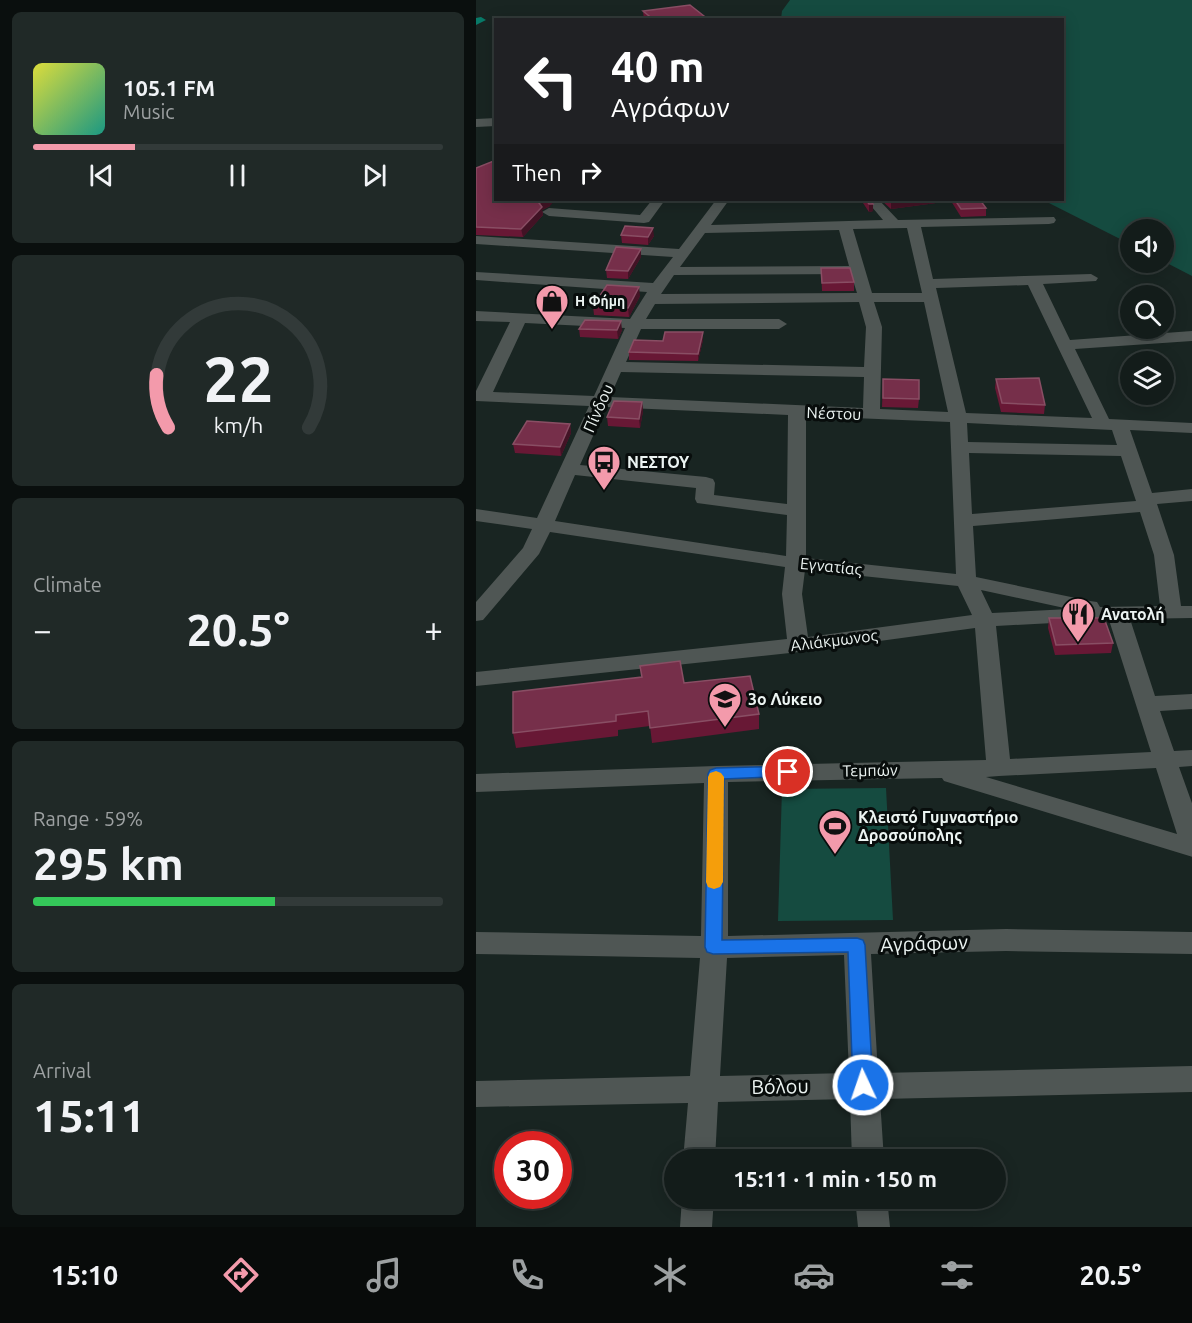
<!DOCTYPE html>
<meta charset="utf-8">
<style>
:root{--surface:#131c1a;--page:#202927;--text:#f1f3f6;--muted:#9da1a2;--line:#323a39;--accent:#f39aab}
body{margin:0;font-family:Ubuntu,sans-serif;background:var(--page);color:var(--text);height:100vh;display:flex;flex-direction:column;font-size:22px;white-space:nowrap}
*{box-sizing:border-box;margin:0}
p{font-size:20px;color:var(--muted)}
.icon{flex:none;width:33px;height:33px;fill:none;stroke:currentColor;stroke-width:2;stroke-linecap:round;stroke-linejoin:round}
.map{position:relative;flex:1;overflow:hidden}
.side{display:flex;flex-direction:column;gap:12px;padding:12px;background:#0a0f0e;width:476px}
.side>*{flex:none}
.hud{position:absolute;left:18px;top:18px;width:570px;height:183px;border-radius:0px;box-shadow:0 3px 15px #0003,0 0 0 2px var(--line);background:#202124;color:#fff;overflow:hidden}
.buttons{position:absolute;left:644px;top:219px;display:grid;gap:12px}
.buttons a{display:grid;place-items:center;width:54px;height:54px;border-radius:50%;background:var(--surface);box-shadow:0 3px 15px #0003,0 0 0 2px var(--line);font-size:30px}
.speed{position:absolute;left:18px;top:1131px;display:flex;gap:12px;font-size:30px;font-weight:700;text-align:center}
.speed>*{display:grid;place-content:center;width:78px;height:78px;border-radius:50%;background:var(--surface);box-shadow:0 3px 15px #0003,0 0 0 2px var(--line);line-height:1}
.speed .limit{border:9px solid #d22;background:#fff;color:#111}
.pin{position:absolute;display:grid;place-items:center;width:51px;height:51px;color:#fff;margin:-26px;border:3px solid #fff;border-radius:50%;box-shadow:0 2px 6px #0007}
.me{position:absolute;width:66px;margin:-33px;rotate:357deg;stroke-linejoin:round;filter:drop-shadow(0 0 4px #0008)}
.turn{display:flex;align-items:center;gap:21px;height:126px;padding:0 18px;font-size:27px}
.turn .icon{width:78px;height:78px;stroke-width:2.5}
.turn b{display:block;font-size:42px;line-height:51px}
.then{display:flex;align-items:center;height:57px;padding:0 18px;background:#0003;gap:12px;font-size:22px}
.big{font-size:45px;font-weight:700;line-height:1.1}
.side .tile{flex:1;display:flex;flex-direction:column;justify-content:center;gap:9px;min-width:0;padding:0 21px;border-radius:9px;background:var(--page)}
.side .dial{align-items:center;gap:0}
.dial svg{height:156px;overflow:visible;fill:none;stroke:var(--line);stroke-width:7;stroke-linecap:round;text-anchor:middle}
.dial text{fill:var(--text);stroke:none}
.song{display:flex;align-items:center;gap:18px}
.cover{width:72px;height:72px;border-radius:9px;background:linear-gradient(135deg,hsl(60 70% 55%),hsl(170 70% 35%))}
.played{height:6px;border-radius:3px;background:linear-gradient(90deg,var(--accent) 25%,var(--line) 25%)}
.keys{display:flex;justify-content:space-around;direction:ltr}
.heat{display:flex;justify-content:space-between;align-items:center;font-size:33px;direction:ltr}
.charge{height:9px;border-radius:4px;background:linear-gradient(90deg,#34c759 59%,var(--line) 0)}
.trip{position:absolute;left:188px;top:1149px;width:342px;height:60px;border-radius:30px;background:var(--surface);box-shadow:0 3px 15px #0003,0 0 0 2px var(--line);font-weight:700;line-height:60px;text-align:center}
.tabs{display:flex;height:96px;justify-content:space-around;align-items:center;background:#080b0a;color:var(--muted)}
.tabs .icon{width:42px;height:42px}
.tabs .on{color:var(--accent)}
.tabs b{font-size:27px;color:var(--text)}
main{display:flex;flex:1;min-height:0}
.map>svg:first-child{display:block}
.green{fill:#154b40}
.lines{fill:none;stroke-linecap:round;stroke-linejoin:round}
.canal{fill:#087a68;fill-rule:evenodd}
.minor{fill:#4f5654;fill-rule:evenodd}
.wall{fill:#681835}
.shaded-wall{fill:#421325}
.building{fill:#762f4a;stroke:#894e64;stroke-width:1.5}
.route{fill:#1a73e8;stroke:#114b97;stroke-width:1.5}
.slow{fill:#f59e0b}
.labels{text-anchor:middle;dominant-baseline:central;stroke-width:6;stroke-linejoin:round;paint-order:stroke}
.far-poi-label{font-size:14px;font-weight:bold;fill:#ecf4f2;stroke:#080d0c;text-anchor:start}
.street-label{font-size:16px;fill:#ecf4f2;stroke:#080d0c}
.poi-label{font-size:16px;font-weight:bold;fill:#ecf4f2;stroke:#080d0c;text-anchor:start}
.near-street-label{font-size:20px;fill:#ecf4f2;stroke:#080d0c}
</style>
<main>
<section class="side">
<div class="tile">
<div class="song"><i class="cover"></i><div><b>105.1 FM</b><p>Music</p></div></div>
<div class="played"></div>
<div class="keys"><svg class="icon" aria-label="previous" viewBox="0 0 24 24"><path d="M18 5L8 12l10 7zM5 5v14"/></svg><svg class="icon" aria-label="pause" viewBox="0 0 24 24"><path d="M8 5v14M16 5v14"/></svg><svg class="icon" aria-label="next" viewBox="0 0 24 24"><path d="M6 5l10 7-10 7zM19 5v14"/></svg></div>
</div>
<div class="tile dial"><svg viewBox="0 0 100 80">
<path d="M14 69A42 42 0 1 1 86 69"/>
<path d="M14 69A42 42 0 0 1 8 42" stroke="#f39aab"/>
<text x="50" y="56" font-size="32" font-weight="700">22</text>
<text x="50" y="72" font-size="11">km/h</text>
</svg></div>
<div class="tile"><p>Climate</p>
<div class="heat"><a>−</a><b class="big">20.5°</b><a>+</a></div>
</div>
<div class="tile"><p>Range · 59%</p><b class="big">295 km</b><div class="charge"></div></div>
<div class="tile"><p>Arrival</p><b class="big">15:11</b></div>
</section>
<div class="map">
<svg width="717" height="1227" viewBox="0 0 717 1227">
<rect width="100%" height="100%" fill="#192522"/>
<path class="green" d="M314 0H716V276L687 261V230H654V244L567 200H586V20L305 19 306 11Z
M410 788 417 920 302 921 306 789Z"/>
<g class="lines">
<path class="canal" d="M5 17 10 20 0 25V18Z"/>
<path class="minor" d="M20 118V126L0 127V119Z
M176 200H189L173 222 168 223 73 216 66 212 73 208 164 215Z
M240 200H253L235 225 407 220 390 200H403L422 220 578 217 580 220 578 223 573 224 445 227 457 279 615 274 622 278 620 281 567 284 594 340 717 331V341L599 349 633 419 717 423V433L654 430 676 493 717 489V501L681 504 698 555 705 606H717V618L654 619 679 696 717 694V709L684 711 698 751 717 750V766L703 767 717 806V857L468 781 466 778 252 782V936L530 929 717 932V954L530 951 395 954 402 1073 717 1066V1092L404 1099 408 1160H376L374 1099 242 1102 239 1160H207L212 1103 0 1107V1081L214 1076 224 958 0 954V932L225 936 228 783 0 792V774L240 766 510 760 499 628 323 652 0 686V672L311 639 306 594 309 567 74 532 63 554 7 620 0 621V602L47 548 56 529 0 521V509L61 518 113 406 0 401V391L34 322 0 321V311L154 319 171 292 0 280V272L177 283 197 257 0 244V236L203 249ZM431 228 446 293H396L377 229ZM363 230 373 266 204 267 229 233ZM375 274 381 293 185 294 198 275ZM552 285 616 418 490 413 460 288ZM383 302 390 327 388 367 150 362 165 329H303L311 324 303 319H170L179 304ZM398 302H448L472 412 404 409 406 327ZM49 323 149 328 118 396 17 392ZM145 372 388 377 387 408 134 397ZM130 407 312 415 311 504 238 495 239 483 237 479 230 477 104 465ZM330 416 474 422 480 574 330 558ZM491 423 636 430 641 445 492 442ZM493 453 645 456 660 501 496 514ZM99 475 220 488 219 499 221 503 311 515 310 556 79 521ZM664 512 678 555 684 606 624 607 621 602 614 601 500 577 497 526ZM329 570 482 586 496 615 332 637 326 594ZM505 590 593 609 516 613ZM633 620 675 752 534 759 520 626ZM680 768 701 834 510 777 523 776ZM368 955 373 1073 244 1076 251 958Z
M206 1198H238L236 1227H204Z
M379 1198H411L414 1227H382Z"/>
</g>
<path class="wall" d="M167 11 233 20H168Z
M0 168 74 206 66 210 67 215 47 237 0 235Z
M385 200H394L397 211 393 212Z
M405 200H504L510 208V216L485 217 475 201 415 209Z
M145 235 178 236 172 245 146 243Z
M165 257 152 279 131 278 130 270Z
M345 268 378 282V291H346Z
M164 296 153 317 118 315 117 306Z
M103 329 146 330 142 339 104 337Z
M227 332V340L222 361 153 360V352L187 341Z
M407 379 443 399 442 408 406 407Z
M520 379 569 405 568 414 525 412 519 388Z
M166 402 167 411 164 428 132 426 131 417Z
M94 424 95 433 85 456 39 453 37 444Z
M573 618 637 643 635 653 579 655 572 628Z
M208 683 283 714V729L176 743 174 726 142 730V736L40 748 37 733Z"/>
<path class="shaded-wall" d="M70 200H79L74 206 66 210 67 215 47 237 45 229 63 203Z
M428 200H475V201L415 209V201Z
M393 204H397V211L393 212Z
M177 228 178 236 172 245V237Z
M165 249V257L152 279V271Z
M163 287 164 296 153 317 152 308Z
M145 321 146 330 142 339 141 330Z
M227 332V340L222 361V354Z
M166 402 167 411 164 428 163 419Z
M94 424 95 433 85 456 84 447Z"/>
<path class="building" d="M214 5 233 20H178L167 11Z
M20 160V200H70L63 203 66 207 45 229 0 227V168Z
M390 200H394L397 204H393Z
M413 200H428L415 201Z
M479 200H504L510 208 485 209Z
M149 226 177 228 172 237 145 235Z
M140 247 165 249 152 271 130 270Z
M345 268H374L378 282 346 283Z
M131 285 163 287 152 308 117 306Z
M109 320 145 321 141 330 103 329Z
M189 332H227L222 354 153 352 158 340 187 341Z
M563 378 569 405 526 403 520 379Z
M407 379 443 380V399L407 398Z
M138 401 166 402 163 419 131 417Z
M51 421 94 424 84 447 37 444Z
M573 618H628L637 643 580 645Z
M204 661 208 683 274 676 283 714 174 728 172 711 140 715V721L37 733V692L166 677 164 666Z"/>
<path class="route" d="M312 766 317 768 319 772 317 776 248 779 246 940 381 938 387 940 389 945 397 1085 394 1091 387 1093 380 1091 377 1085 372 952 237 954 231 952 229 947 232 774 234 770 240 768Z"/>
<path class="slow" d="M240 771 245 773 248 777 247 882 244 887 238 889 232 887 230 882 232 777 234 773Z"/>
<defs>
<symbol id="shop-pin" viewBox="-11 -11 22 30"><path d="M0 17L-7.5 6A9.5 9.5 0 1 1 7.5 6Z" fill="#f39aab" stroke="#080d0c"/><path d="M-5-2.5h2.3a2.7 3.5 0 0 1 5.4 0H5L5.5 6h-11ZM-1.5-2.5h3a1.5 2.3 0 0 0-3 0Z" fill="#111"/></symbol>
<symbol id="bus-pin" viewBox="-11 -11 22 30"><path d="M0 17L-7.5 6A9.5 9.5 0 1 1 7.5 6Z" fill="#f39aab" stroke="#080d0c"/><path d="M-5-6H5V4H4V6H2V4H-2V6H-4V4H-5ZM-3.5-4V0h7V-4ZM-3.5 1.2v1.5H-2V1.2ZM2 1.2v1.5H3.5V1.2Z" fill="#111"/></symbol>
<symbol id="restaurant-pin" viewBox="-11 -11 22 30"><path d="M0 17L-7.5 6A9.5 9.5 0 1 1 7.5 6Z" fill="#f39aab" stroke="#080d0c"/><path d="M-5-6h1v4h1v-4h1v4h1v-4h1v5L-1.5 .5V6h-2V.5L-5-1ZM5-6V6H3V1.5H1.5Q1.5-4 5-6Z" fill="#111"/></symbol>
<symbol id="school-pin" viewBox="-11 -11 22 30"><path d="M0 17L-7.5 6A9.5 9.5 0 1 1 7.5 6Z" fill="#f39aab" stroke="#080d0c"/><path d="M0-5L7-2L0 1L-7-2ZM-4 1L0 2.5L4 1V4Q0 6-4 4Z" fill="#111"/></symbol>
<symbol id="stadium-pin" viewBox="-11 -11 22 30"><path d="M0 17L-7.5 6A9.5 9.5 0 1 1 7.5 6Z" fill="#f39aab" stroke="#080d0c"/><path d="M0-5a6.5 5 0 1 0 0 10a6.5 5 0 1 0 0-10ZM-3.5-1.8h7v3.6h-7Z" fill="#111"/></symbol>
</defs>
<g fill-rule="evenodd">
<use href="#shop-pin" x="57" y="282" width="38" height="52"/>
<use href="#bus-pin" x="109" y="443" width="38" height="52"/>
<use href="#restaurant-pin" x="583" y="595" width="38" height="52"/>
<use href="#school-pin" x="230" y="680" width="38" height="52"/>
<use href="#stadium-pin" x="340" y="807" width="38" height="52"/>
</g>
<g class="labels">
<g class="far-poi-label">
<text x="99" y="301">Η Φήμη</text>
</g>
<g class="street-label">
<text transform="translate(122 408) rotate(-66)">Πίνδου</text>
<text transform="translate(358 413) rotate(2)">Νέστου</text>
<text transform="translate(355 566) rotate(6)">Εγνατίας</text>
<text transform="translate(358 640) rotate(-7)">Αλιάκμωνος</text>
<text transform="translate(394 770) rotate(-1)">Τεμπών</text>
</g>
<g class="poi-label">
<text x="151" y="462">ΝΕΣΤΟΥ</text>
<text x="625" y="614">Ανατολή</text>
<text x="272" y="699">3ο Λύκειο</text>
<text x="382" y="817">Κλειστό Γυμναστήριο<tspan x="382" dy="18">Δροσούπολης</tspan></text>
</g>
<g class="near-street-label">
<text transform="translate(448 943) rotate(-2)">Αγράφων</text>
<text transform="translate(304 1086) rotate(-1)">Βόλου</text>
</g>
</g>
</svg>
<div class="buttons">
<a><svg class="icon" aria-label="sound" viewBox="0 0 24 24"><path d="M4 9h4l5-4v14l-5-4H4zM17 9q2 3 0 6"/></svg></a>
<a><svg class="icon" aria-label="search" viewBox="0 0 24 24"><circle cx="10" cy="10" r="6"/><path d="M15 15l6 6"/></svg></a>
<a><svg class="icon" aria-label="layers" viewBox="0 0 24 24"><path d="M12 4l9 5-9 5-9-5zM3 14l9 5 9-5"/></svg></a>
</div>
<div class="speed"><div class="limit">30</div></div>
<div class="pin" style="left:312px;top:772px;background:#d93025"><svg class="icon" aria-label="arrive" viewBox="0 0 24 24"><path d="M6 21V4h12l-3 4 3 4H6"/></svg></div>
<svg class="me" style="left:387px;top:1085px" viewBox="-20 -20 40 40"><circle r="17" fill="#1a73e8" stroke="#fff" stroke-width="3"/><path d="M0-11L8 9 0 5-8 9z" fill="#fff"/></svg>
<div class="trip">15:11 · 1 min · 150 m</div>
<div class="hud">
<div class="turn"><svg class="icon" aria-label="left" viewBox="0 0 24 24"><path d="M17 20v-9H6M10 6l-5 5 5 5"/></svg><div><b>40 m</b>Αγράφων</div></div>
<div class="then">Then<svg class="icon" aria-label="right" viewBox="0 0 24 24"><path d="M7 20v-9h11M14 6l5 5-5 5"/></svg></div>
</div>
</div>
</main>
<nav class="tabs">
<b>15:10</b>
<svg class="icon on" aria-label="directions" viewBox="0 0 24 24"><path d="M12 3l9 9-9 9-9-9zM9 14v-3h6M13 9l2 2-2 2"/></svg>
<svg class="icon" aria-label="music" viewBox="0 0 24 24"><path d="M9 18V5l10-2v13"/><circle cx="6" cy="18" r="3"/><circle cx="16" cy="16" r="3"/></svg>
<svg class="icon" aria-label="phone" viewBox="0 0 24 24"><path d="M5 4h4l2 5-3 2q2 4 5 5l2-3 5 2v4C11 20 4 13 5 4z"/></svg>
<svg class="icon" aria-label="climate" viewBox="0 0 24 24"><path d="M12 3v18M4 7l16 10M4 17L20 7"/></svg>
<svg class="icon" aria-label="car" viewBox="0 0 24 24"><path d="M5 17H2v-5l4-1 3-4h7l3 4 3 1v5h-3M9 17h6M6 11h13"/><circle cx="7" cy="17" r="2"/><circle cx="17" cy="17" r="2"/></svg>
<svg class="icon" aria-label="filters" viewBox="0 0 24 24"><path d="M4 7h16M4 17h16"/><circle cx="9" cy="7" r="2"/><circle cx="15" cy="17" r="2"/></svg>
<b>20.5°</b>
</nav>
